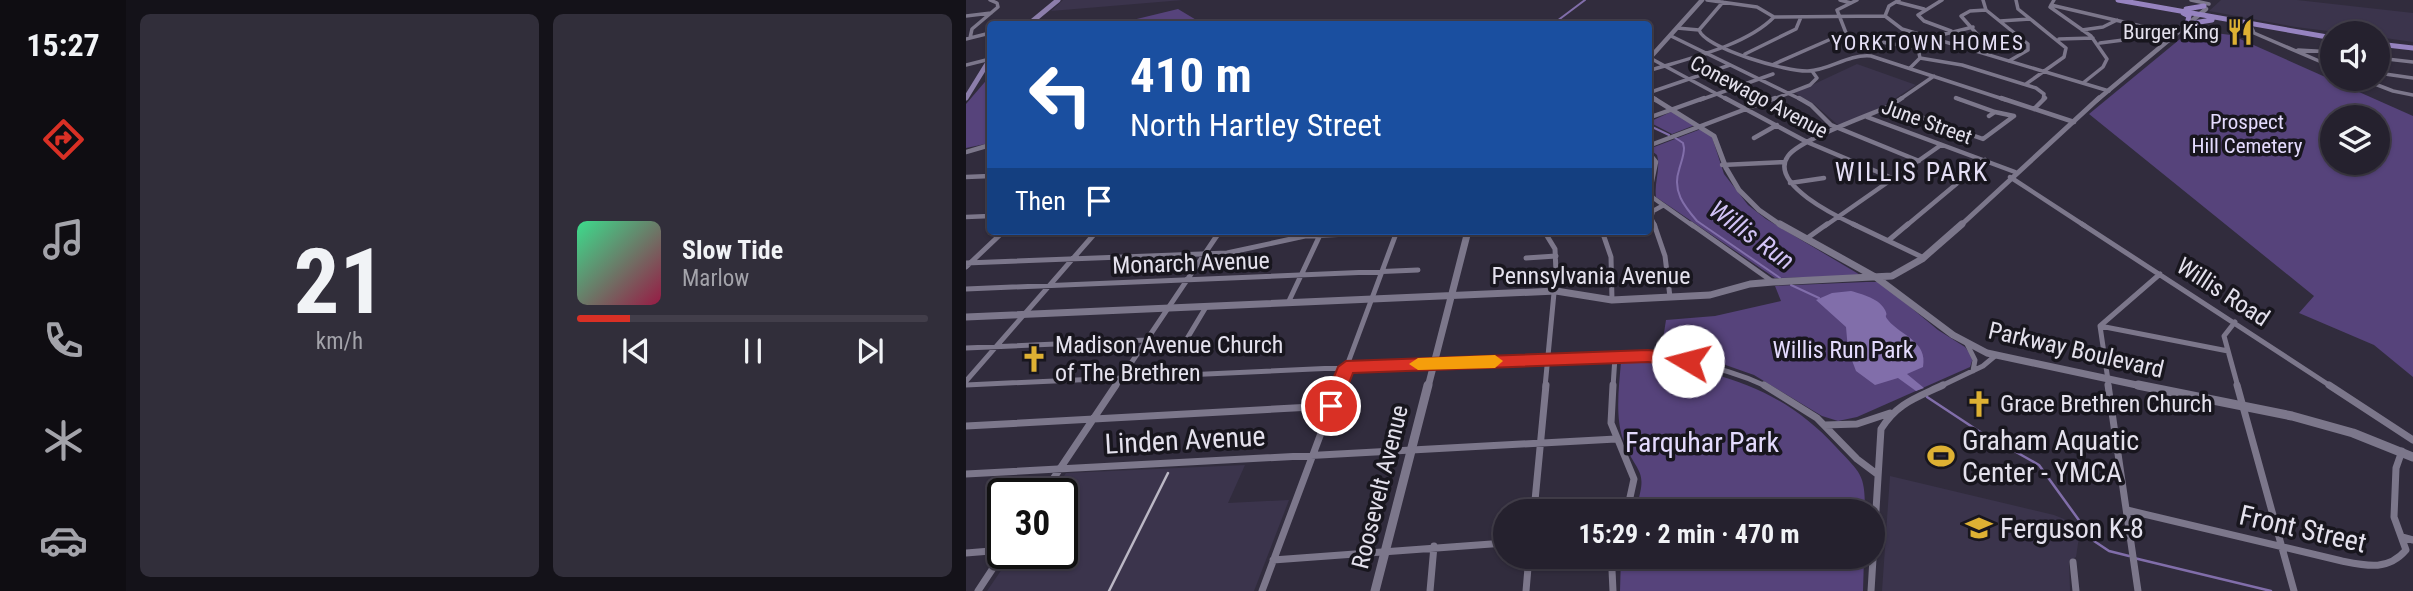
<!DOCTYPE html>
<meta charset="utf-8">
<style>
:root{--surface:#25212e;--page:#312e3a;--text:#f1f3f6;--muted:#a3a3aa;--line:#423e4a;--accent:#d93025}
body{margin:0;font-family:"Roboto Condensed",sans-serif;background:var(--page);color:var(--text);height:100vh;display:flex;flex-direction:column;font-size:26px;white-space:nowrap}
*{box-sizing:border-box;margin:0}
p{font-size:23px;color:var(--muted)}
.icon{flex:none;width:38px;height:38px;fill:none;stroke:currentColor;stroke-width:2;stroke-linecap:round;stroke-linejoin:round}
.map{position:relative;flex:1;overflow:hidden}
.side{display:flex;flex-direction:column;gap:14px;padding:14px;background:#141219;width:840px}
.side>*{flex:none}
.banner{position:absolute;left:21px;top:21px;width:665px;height:214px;border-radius:7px;box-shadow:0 2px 5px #0004,0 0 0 2px var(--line);background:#1a4fa0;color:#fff;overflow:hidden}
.tools{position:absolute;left:1354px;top:21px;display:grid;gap:14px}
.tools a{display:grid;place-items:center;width:70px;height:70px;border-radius:50%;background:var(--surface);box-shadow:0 2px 5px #0004,0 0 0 2px var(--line);font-size:35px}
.speed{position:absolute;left:21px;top:478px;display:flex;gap:14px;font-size:35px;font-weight:700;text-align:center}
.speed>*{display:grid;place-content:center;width:91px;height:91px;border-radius:50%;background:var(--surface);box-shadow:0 2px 5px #0004,0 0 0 2px var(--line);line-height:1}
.speed .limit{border:4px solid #111;border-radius:10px;background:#fff;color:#111}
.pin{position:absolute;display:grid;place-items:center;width:60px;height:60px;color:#fff;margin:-30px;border:4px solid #fff;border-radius:50%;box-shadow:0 2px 7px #0007}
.me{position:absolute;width:77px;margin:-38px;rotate:278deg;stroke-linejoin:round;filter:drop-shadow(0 0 5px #0008)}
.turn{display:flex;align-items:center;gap:24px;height:147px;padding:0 28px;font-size:32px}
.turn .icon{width:91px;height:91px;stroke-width:2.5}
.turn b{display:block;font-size:49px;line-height:60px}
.then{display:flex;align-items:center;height:66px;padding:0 28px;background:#0003;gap:14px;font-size:26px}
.side .tile{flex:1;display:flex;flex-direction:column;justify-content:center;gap:10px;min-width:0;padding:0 24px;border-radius:10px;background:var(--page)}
.side .dial{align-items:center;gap:0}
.dial b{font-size:91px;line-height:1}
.song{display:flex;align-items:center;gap:21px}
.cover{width:84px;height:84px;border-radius:10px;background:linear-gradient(135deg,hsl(150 70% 55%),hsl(340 70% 35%))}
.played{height:7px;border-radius:4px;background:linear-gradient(90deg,var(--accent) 15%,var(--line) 15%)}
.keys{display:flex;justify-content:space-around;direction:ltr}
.side .tiles{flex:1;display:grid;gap:14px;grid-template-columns:repeat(2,1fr)}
.trip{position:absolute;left:527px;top:499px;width:392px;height:70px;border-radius:35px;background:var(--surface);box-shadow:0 2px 5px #0004,0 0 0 2px var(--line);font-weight:700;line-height:70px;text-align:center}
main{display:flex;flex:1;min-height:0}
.tab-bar{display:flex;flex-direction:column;width:126px;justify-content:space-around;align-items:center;background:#0f0d12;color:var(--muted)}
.tab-bar .icon{width:49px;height:49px}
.tab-bar .on{color:var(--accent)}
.tab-bar b{font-size:32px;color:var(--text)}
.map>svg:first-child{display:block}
.built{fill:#3b344c}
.green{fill:#56437b;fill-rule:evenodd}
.water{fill:#816eaa}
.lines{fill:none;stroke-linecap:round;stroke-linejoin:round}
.stream-far1{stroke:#816eaa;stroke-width:2}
.stream{stroke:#816eaa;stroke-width:2.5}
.street-far3{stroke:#7c778b;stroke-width:3.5}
.street-far2{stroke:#7c778b;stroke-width:4.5}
.street-far1{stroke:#7c778b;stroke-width:5}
.street{stroke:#7c778b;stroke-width:7}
.secondary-far3{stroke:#7c778b;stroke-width:4.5}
.secondary-far2{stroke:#7c778b;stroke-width:5}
.secondary-far1{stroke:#7c778b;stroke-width:7}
.secondary{stroke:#7c778b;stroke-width:9}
.primary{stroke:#8c7eab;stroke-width:5}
.highway{stroke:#9683c0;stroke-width:5}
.rail{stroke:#bbb8c5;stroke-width:2.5}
.route{fill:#d93025;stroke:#8d1f18;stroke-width:2}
.slow{fill:#f59e0b}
.labels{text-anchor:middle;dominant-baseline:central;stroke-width:7;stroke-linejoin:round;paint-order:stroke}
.far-poi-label{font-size:21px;fill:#e4e1ed;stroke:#18161e;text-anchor:end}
.far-neighbourhood-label{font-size:21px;letter-spacing:2px;fill:#e5dff6;stroke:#18161e}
.far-street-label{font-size:21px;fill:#e4e1ed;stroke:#18161e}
.far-park-label{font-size:21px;fill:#e4dbfe;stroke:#18161e}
.street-label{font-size:24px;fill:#e4e1ed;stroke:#18161e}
.poi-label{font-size:24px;fill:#e4e1ed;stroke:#18161e;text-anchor:start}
.park-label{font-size:24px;fill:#e4dbfe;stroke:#18161e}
.neighbourhood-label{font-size:26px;letter-spacing:2px;fill:#e5dff6;stroke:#18161e}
.water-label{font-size:26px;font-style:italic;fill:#d2c3f7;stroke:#18161e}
.near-street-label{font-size:28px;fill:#e4e1ed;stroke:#18161e}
.near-poi-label{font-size:28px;fill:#e4e1ed;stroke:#18161e;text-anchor:start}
.near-park-label{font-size:28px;fill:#e4dbfe;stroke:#18161e}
</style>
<main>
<nav class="tab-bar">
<b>15:27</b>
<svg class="icon on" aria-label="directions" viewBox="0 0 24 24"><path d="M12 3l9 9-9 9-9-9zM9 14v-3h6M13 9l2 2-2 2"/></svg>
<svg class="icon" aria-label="music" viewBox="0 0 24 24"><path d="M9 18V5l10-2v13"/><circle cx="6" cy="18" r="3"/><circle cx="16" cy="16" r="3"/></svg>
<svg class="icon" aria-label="phone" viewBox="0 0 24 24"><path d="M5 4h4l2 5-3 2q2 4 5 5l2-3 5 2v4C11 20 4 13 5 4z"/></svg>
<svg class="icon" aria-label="climate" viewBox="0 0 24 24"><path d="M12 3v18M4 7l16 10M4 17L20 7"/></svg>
<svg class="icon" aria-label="car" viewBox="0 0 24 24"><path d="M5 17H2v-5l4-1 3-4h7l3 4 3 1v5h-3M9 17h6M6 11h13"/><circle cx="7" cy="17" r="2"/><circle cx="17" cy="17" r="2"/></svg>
</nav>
<section class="side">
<div class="tiles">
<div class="tile dial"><b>21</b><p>km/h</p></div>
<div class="tile">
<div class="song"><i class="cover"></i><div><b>Slow Tide</b><p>Marlow</p></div></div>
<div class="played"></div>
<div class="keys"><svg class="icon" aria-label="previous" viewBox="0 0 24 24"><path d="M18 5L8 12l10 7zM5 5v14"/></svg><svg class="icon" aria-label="pause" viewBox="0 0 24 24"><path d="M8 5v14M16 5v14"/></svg><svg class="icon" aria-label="next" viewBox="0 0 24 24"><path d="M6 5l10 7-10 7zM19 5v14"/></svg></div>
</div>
</div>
</section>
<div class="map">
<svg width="1447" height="591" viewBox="0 0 1447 591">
<rect width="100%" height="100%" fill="#312c3d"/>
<path class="built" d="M97 0H217L85 11Z
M1255 0H1331L1447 13V42L1412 37V33H1378L1330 27 1243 11Z
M891 64 950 85 916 107 873 126 848 104 829 93Z
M279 465 262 503 323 500 288 591H21L47 553H96V494L87 493 100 473Z
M924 476 1088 515 1098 519 1113 537 1110 557 1103 561 1104 591H916Z"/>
<path class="green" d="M212 9 237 24H150Z
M1225 30 1265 35 1447 116V377L1408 345 1333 313 1348 296 1123 114ZM1367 117H1412V163H1367Z
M24 76V143L0 148V104Z
M707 111 729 125 706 134 683 122Z
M735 129 746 137 758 174 782 205 800 219 896 276 809 278 690 197C688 182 695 169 691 155L683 149Z
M900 282H914L972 330 999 347 1007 358 1004 367 891 417 872 421 856 416 788 375 751 362 695 352 700 320 749 316 815 301 809 286Z
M669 361C749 369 814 386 870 447 895 474 899 473 899 511H669C684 466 670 476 657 439 649 416 653 386 655 362Z
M655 557H898L897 591H654Z"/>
<path class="water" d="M885 291C896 294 914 299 919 310 923 318 917 313 922 320 935 336 962 341 957 367L941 374 958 388 950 391 932 378 909 385 890 371 882 350 880 327 850 300 866 293Z"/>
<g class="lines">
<path class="stream-far1" d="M587 24 619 0
M682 125 703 135
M708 137 717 143 718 148C718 156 715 162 713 170 706 191 718 206 731 221L814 278
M825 285 853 298"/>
<path class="stream" d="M961 397 1011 430 1073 465 1128 541 1143 551 1163 556
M1168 558 1305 591"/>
<path class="street-far3" d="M874 0 885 3
M933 0 923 6 919 16 936 29 1143 91
M976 0 952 15 958 21 985 31
M1017 0 1020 10 1062 44V50L1043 61
M1050 0 1052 9 1100 48 1098 57 1060 84
M1088 0 1084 7 1125 36 1141 59 1137 67 1117 83
M1225 0 1243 4
M757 2 733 30C740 49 822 72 842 71 865 70 881 54 905 56L1040 100
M931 2 958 9
M1085 5 1209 34
M0 16 25 13
M808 17 919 16
M1034 21 1064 19
M1284 24 1288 33 1367 67
M711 28 733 30
M1116 30 1137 27 1151 20
M705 36 836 100
M4 38 6 29 32 7 31 3 24 0
M882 38 871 10 891 0
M0 39 24 33
M1093 39 1127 38
M1134 43 1165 39 1188 29
M1332 50 1367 52
M1008 51 1018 45V42L995 16 1004 11 1020 10
M779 54 830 29 835 17
M684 58 762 100
M954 58 996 65 1070 88 1078 94 1077 100
M1412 58 1447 62
M808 64 865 39H896L952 48
M0 65 24 59
M944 68 954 58 952 48 975 35 1007 27
M682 71C720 59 780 46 808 17L791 7 741 0
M1412 73 1447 78
M1396 79 1427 91 1447 95
M682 93 764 65
M990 98 995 100
M734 100 807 74
M805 100 844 85 851 78 846 71
M933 100 968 76"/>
<path class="street-far2" d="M759 98 841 142 926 178
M833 98 845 105 865 125 953 161
M990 98 1029 112 1023 116
M1035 98 1108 122
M924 106 1017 139 1048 116 1029 112
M1068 109 1079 98
M901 117 1049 172
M682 118 738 98
M788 138 811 125
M682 146 809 98
M0 152 24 145
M682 152 690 162 685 186 686 197 727 226
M756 165 818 162
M0 177 24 176
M1044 177 1119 226
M824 183 858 178
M0 217 24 216
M689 226 685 218 687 211 696 206
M859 226 975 145
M891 226C872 217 802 184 822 156 833 140 903 115 924 106L936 98
M940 226 1019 160"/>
<path class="street-far1" d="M688 224 699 256 704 297
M725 224 807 282
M887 224 958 258
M1116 224 1366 387
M578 231 589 249 590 272 579 387
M636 231 645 257 646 300
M840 239 861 224
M923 240 942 224
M560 258 590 256
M0 263 261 253 339 236 450 231
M0 267 38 231
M0 289 452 270
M322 303 354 235
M1269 322 1258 336 1272 387
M1134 326 1262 351
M219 342 240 307
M1001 344 1009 360 1007 371
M0 348 181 340
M0 381 131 231
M0 385 630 356C690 356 748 361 802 387
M149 387 254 231
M373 387 431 231
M647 387 649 357
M973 387 1017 366 1029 356
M1143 387 1134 326 1194 274"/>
<path class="street" d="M647 385 645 423 668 479 661 511
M798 385 851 418 891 459 911 474
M1142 385 1172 591
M1271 385 1328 591
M1363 385 1447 440
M859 425 891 424 924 413
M0 426 365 406
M0 474 650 439
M77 494 150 385
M1161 510 1376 561C1401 566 1422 571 1440 550L1428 517 1430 468 1436 451
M568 511 580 385
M1436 537 1447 540
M0 553 37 550
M307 560 539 543
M1107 562 1110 591
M12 591 37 553
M296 591 373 385
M464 591 468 546
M560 591 563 556
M647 591 646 570 649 556
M905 591 915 429C931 403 950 398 977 385"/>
<path class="secondary-far3" d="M682 60 736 0
M682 95 690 100
M1131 100 1240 9"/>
<path class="secondary-far2" d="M687 98 748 136 760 168 773 190 793 210 816 226
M994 226 1133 98"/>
<path class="secondary-far1" d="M814 224 911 278 987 335 1021 353 1180 387
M0 317 590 291 646 300 744 295 784 284 807 282 926 276 956 259 996 224
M462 387 502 231"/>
<path class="secondary" d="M1172 385 1326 416 1387 433 1447 457
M409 591 462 385"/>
<path class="primary" d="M63 24 92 0
M0 98 24 59"/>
<path class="highway" d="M1152 0 1367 38
M1220 9 1238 6
M1217 13 1223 16 1221 24 1246 20
M1412 44 1447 48"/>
<path class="rail" d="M143 591 202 473"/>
</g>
<path class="route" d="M682 350 722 355 731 361 722 367 682 362 387 373 372 411H359L356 406 372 367 380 361Z"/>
<path class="slow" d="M529 355 537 361 529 368 452 370 443 364 452 358Z"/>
<defs>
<symbol id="restaurant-bare" viewBox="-9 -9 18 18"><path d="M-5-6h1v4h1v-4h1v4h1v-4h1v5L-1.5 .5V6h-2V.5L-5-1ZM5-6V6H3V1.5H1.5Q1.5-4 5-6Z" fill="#deb133" stroke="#18161e" stroke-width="2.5" paint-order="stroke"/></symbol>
<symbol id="church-bare" viewBox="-9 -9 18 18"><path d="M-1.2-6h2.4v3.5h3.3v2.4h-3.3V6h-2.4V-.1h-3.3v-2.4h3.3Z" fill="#deb133" stroke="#18161e" stroke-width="2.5" paint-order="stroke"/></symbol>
<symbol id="stadium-bare" viewBox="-9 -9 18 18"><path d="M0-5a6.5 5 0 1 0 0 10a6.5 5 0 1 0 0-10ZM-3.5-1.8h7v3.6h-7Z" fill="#deb133" stroke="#18161e" stroke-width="2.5" paint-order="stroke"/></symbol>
<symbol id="school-bare" viewBox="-9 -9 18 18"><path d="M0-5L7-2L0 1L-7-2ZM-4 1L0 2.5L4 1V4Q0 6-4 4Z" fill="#deb133" stroke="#18161e" stroke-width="2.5" paint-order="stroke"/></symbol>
</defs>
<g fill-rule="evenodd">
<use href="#restaurant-bare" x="1255" y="13" width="38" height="38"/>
<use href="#church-bare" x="49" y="340" width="38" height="38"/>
<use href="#church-bare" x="994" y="385" width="38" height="38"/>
<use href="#stadium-bare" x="956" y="437" width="38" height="38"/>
<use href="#school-bare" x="994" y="509" width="38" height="38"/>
</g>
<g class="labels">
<g class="far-poi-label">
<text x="1253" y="32">Burger King</text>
</g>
<g class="far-neighbourhood-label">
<text x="962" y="43">YORKTOWN HOMES</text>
</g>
<g class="far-street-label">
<text transform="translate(793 97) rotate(28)">Conewago Avenue</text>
<text transform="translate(961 122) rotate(20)">June Street</text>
</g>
<g class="far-park-label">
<text x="1281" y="122">Prospect<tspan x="1281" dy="24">Hill Cemetery</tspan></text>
</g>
<g class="street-label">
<text transform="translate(225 263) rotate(-2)">Monarch Avenue</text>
<text x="625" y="276">Pennsylvania Avenue</text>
<text transform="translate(1257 292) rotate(33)">Willis Road</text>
<text transform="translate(1110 350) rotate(13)">Parkway Boulevard</text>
<text transform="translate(414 487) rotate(-76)">Roosevelt Avenue</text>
</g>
<g class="poi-label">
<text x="89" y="345">Madison Avenue Church<tspan x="89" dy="28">of The Brethren</tspan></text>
<text x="1034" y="404">Grace Brethren Church</text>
</g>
<g class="park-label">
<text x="877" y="350">Willis Run Park</text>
</g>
<g class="neighbourhood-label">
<text x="946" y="172">WILLIS PARK</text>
</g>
<g class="water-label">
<text transform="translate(786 235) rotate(36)">Willis Run</text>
</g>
<g class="near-street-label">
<text transform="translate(219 440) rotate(-3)">Linden Avenue</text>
<text transform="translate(1337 529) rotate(13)">Front Street</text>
</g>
<g class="near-poi-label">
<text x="996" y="440">Graham Aquatic<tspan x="996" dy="32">Center - YMCA</tspan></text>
<text x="1034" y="528">Ferguson K-8</text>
</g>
<g class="near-park-label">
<text x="736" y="442">Farquhar Park</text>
</g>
</g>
</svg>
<div class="tools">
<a><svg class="icon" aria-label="sound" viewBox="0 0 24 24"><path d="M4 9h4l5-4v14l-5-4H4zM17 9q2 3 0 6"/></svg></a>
<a><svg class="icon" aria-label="layers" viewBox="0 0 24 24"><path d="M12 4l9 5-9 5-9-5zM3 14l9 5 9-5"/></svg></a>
</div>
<div class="speed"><div class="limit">30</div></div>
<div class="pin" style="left:365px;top:406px;background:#d93025"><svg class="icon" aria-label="arrive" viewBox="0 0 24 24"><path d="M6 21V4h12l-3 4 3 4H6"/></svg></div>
<svg class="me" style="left:722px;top:361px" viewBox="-20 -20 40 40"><circle r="19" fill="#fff"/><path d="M0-13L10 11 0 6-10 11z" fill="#d93025"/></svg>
<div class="trip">15:29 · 2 min · 470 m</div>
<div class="banner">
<div class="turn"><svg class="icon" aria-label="left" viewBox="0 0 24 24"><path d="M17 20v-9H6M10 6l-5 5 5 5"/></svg><div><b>410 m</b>North Hartley Street</div></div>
<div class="then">Then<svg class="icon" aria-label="arrive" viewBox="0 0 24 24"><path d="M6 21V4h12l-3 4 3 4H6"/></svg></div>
</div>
</div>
</main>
